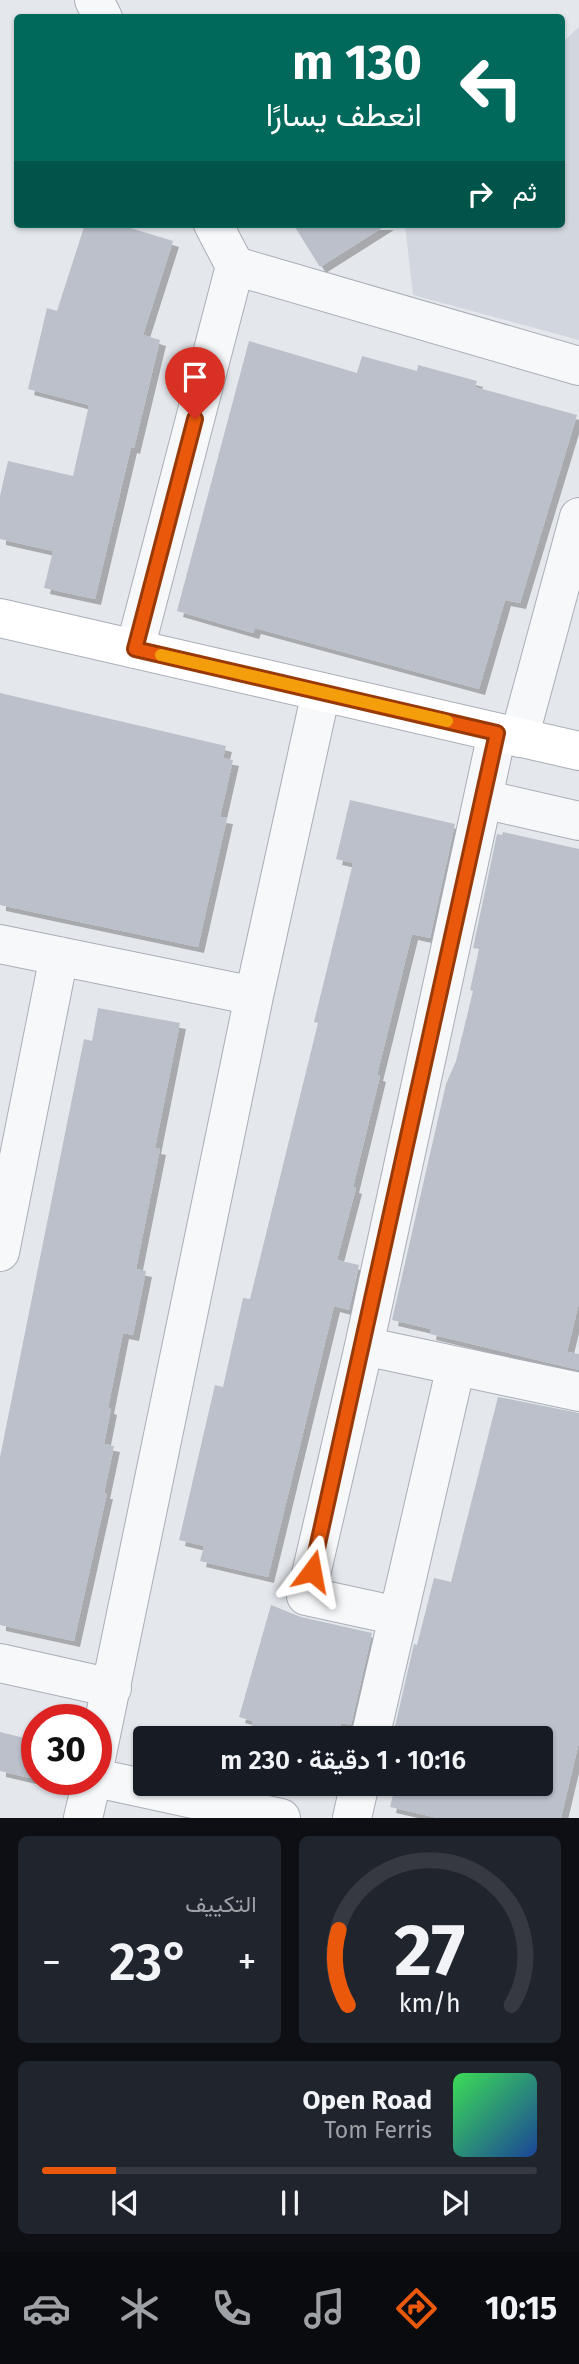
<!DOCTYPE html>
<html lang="ar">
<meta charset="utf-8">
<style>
:root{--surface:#171b24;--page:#20242c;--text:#f1f3f6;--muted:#9ea1a6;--line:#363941;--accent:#ea580c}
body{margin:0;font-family:"Fira Sans",Vazirmatn,sans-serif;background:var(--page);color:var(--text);direction:rtl;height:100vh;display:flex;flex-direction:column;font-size:26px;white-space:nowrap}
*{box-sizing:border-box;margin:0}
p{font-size:23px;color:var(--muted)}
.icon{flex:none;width:38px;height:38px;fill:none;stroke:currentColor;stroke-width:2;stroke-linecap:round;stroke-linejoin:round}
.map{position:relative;height:1818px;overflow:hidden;direction:ltr}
.details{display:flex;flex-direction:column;gap:18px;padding:18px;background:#0d0f14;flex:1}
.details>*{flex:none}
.top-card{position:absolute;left:14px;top:14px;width:551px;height:214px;border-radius:7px;box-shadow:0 2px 5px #0004;direction:rtl;background:#00695c;color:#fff;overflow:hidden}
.speed{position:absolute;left:21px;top:1704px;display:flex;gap:14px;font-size:35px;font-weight:700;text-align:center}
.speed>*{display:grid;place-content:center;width:91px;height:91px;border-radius:50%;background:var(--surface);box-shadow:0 2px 5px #0004;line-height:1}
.speed .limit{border:10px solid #d22;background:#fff;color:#111}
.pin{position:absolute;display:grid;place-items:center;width:60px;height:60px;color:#fff;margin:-72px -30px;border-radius:50% 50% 50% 0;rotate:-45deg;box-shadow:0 0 7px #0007}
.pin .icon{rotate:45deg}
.me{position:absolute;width:77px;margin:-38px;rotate:13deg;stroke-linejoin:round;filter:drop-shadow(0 0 5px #0008)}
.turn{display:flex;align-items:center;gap:24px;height:147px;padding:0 28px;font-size:32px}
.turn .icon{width:91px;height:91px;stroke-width:2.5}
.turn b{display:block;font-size:49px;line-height:60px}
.then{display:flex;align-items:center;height:66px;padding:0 28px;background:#0003;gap:14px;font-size:26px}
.big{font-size:52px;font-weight:600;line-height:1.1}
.details .card{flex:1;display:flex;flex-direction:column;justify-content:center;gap:10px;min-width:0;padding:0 24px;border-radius:10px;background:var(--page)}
.details .dial{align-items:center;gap:0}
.dial svg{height:182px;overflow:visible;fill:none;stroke:var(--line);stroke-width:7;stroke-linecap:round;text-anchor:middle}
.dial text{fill:var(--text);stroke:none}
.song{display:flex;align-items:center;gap:21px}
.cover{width:84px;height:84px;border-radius:10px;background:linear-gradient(135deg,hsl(130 70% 55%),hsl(220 70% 35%))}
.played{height:7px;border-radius:4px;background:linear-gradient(90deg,var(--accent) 15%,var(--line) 15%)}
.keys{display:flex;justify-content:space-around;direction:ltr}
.heat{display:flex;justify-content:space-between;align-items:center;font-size:38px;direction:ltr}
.details .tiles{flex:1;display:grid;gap:18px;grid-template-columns:1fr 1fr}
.card:last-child{grid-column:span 2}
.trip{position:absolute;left:133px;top:1726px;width:420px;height:70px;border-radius:7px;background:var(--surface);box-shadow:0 2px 5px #0004;font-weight:600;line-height:70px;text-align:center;direction:rtl}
.menu{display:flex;height:112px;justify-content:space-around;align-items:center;background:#090b0e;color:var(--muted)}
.menu .icon{width:49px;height:49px}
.menu .selected{color:var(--accent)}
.menu b{font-size:32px;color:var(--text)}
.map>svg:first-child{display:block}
.built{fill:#d2d6de}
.building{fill:#bbc0ca;filter:url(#shadow)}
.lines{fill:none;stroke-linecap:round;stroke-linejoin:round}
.minor-casing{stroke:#a9aeb7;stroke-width:40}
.secondary-casing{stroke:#a9aeb7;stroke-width:40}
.minor{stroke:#f7f8fa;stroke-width:38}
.secondary{stroke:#fff;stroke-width:38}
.route-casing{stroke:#983908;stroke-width:18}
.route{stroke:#ea580c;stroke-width:12}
.slow{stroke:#f59e0b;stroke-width:12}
</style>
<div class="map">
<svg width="579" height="1818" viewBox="0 0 579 1818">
<defs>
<filter id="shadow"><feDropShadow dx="6" dy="6" stdDeviation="0" flood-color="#0004"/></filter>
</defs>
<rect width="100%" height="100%" fill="#e4e7ec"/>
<path class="built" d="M579 27V340L413 295 405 224H562V43Z"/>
<path class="building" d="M85 224H117L173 241 143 335 160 340 134 448 131 447 95 599 44 588 53 551 0 539V496L8 461 73 476 89 405 28 389 47 308 57 311Z
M293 224H388L320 267Z
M249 341 357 373 362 356 417 371 418 365 477 381 475 387 577 415 520 603 505 600 479 689 255 628 253 633 177 611Z
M0 693 226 746 223 758 233 760 220 817 227 818 198 947 0 905Z
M350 800 455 824 430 938 412 934 377 1075 380 1076 353 1187 356 1188 337 1260 359 1265 349 1310 334 1306 268 1577 200 1561 204 1546 179 1540 215 1385 223 1387 243 1298 250 1299 318 1023 314 1022 353 863 336 859Z
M503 832 579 849V1303L567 1352 579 1354V1370L430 1334 431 1329 392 1320 446 1084 456 1061 473 991 470 990 479 949 473 948 497 834 502 835Z
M98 1008 180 1023 155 1148 160 1149 136 1269 146 1271 133 1335 123 1333 108 1408 111 1409 104 1444 114 1446 104 1493H107L74 1641 0 1625V1457L84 1039 92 1041Z
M498 1397 579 1413V1742L561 1818H438L390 1807 396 1783H541V1738L393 1735 414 1644 417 1645 434 1578 451 1582Z
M271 1605 301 1617 372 1633 351 1725 341 1723 337 1738H248L253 1721 239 1717Z
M0 1732 37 1741 30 1778 0 1771Z"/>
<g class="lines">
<defs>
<path id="minor" d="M94 0 103 18
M213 224 235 266 579 366
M135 649 235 266
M497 733 364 1346 579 1392
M519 738 579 517
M483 799 579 821
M0 944 254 996
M0 1252 59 956
M364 1346 306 1596 398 1616
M0 1663 112 1688
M370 1738 456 1366
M96 1759 254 996 321 692
M96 1778 281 1818
M83 1818 92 1780
M352 1818 360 1783"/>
<path id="secondary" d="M0 618 579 751"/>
</defs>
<use href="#minor" class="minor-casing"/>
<use href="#secondary" class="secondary-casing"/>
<use href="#minor" class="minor"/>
<use href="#secondary" class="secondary"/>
</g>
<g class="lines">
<defs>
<path id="route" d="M195 419 135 649 497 733 312 1571"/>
</defs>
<use href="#route" class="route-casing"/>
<use href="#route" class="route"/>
<path class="slow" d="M161 655 447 721"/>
</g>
</svg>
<div class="speed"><div class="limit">30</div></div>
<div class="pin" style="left:195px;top:419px;background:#d93025"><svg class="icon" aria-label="arrive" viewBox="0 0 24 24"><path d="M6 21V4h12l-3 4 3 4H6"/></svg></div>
<svg class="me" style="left:312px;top:1571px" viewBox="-20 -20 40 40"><path d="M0-17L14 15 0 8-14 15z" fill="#ea580c" stroke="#fff" stroke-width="4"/></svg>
<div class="trip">10:16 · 1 دقيقة · 230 m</div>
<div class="top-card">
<div class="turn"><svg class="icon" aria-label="left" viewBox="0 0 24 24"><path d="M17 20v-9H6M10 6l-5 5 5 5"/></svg><div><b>130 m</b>انعطف يسارًا</div></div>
<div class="then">ثم<svg class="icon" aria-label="right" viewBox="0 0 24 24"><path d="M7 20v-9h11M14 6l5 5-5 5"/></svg></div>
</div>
</div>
<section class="details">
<div class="tiles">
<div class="card dial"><svg viewBox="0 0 100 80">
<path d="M14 69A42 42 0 1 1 86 69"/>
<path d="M14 69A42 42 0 0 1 10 36" stroke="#ea580c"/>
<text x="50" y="56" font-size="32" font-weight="700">27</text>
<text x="50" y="72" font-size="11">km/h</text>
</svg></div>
<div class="card"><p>التكييف</p>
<div class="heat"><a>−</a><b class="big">23°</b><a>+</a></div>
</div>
<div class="card">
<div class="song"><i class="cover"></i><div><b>Open Road</b><p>Tom Ferris</p></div></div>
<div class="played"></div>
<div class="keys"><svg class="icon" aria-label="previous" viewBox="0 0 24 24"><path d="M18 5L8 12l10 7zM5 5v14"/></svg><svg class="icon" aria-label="pause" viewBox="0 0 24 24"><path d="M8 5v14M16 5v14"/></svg><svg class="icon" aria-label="next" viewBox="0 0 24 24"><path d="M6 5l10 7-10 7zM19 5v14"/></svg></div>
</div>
</div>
</section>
<nav class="menu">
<b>10:15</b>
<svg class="icon selected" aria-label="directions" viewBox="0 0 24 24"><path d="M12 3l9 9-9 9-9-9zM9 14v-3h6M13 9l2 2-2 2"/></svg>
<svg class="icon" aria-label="music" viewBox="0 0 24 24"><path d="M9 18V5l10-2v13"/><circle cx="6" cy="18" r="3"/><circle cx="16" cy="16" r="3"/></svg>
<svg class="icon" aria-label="phone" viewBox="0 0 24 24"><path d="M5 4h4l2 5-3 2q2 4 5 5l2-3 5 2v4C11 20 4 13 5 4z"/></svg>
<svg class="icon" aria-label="climate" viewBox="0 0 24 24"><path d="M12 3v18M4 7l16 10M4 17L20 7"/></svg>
<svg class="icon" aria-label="car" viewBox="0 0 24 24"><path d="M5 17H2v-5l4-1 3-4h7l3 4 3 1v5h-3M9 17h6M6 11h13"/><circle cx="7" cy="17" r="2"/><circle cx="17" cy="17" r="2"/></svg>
</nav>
